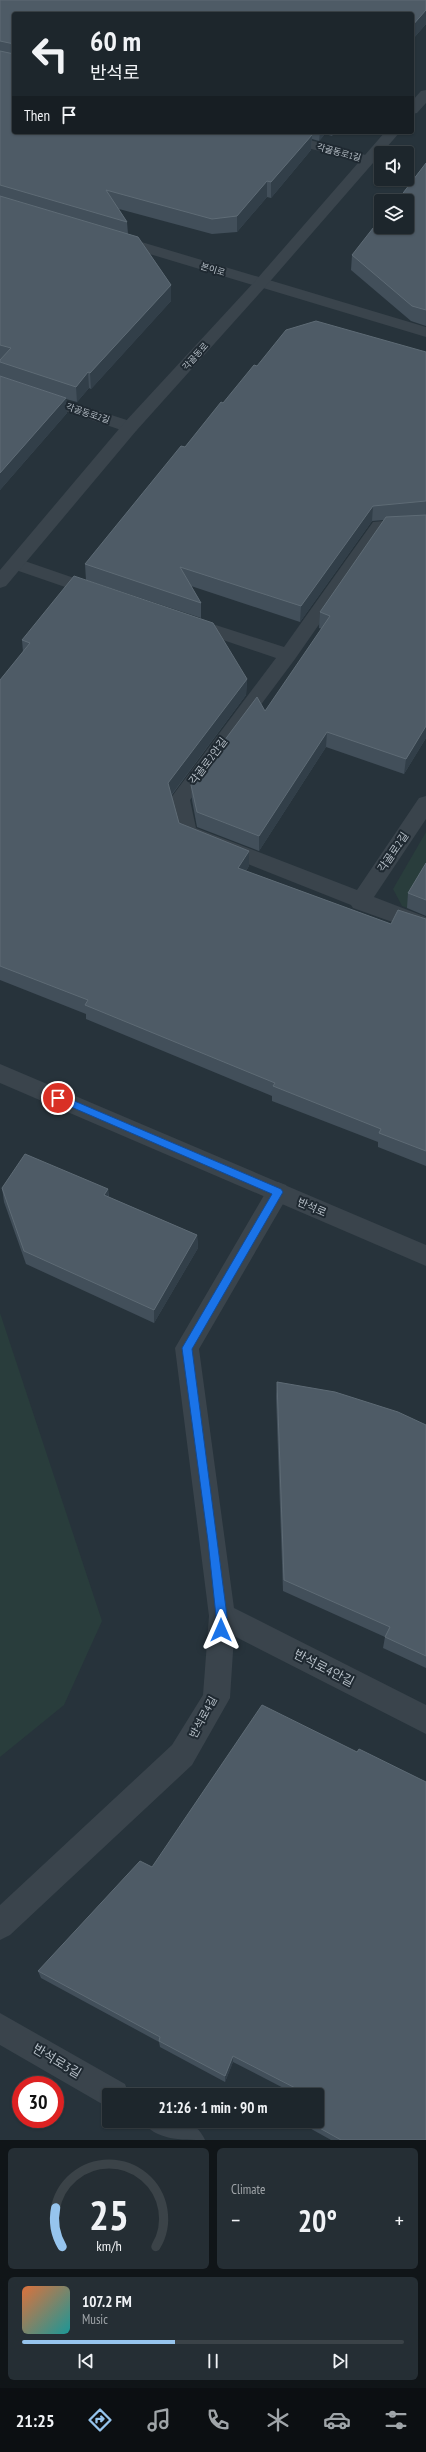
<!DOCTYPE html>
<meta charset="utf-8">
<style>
:root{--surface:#1d262c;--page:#252e34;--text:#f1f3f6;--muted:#a0a5a9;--line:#3b4348;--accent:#96c4ed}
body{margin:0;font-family:"PT Sans Narrow","Noto Sans KR",sans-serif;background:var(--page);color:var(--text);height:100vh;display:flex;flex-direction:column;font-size:15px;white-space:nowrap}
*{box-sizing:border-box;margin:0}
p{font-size:13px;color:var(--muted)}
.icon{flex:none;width:22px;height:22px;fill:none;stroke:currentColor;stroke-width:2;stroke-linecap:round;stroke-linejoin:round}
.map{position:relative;height:2140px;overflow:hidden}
.panel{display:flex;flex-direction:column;gap:8px;padding:8px;background:#101518;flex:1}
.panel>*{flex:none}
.hud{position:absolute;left:12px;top:12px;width:402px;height:122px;border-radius:4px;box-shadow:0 1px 3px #0004,0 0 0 1px var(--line);background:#1d262c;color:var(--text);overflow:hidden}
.controls{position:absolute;left:374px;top:146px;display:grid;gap:8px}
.controls a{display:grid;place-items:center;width:40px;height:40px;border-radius:4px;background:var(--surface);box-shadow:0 1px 3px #0004,0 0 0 1px var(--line);font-size:20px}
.speed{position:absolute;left:12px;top:2076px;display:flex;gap:8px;font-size:20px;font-weight:700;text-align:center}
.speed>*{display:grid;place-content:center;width:52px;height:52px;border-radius:50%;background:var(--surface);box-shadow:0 1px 3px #0004,0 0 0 1px var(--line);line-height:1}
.speed .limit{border:6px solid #d22;background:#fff;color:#111}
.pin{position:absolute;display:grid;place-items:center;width:34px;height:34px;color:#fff;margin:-17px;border:2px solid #fff;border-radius:50%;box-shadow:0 1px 4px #0007}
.me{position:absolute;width:44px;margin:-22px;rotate:0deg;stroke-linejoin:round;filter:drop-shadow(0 0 3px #0008)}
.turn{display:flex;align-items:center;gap:14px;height:84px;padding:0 12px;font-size:18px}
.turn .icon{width:52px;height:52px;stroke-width:2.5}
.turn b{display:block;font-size:28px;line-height:34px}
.then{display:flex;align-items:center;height:38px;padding:0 12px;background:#0003;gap:8px;font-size:15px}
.big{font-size:30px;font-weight:800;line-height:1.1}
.panel .widget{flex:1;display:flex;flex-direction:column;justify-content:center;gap:6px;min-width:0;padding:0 14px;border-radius:6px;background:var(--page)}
.panel .dial{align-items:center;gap:0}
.dial svg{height:104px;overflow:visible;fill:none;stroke:var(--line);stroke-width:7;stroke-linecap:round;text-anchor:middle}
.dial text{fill:var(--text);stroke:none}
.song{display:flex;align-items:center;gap:12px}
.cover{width:48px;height:48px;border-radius:6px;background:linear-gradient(135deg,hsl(20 70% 55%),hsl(180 70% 35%))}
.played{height:4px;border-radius:2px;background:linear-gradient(90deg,var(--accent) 40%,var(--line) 40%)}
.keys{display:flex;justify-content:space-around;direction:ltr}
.heat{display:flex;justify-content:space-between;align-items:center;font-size:22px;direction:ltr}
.panel .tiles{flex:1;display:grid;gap:8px;grid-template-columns:1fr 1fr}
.widget:last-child{grid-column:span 2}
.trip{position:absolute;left:102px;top:2088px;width:222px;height:40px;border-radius:4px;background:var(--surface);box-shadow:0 1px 3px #0004,0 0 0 1px var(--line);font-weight:800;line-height:40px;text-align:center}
.menu{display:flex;height:64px;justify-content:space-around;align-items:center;background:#0c0f12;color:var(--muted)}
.menu .icon{width:28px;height:28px}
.menu .current{color:var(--accent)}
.menu b{font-size:18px;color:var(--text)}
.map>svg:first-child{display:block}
.green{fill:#293d3c}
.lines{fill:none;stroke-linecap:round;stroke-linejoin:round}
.minor{fill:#3a444c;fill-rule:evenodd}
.tertiary{fill:#3a444c;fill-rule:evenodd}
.wall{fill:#424f5a}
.shaded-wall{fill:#323f49}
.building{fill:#4e5b66;stroke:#5e6b75}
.route{fill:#1a73e8;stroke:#114b97}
.labels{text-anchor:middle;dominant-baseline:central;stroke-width:4;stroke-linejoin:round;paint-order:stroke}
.far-street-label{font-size:9px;fill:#b6bfc7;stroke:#1f2931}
.street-label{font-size:11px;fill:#b6bfc7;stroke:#1f2931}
.near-street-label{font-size:13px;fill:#b6bfc7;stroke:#1f2931}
</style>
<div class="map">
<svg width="426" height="2140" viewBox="0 0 426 2140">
<rect width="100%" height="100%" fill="#27333b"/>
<path class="green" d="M426 832V915L402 906 393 889Z
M0 1313 102 1621 64 1705 0 1757Z"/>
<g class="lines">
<path class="minor" d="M257 132H280L373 157 375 160 368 164 259 135Z
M118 235 426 327V337L113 243 110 240 113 237Z
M0 379 136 423 138 427 136 431H124L0 389Z
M426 517V529L384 531 295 659 190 800 196 828 357 890 419 798 426 796V819L374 897 426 917V934L353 908 351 905 180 837 170 799 276 658 185 627 182 623 185 619 191 617 197 619 284 647 373 522Z
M16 558 103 588 106 592 103 596 97 598 10 568 7 564 10 560Z
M278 1182 286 1185 290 1192 199 1349 234 1608 426 1705V1734L234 1636 230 1698 192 1765 10 1935 0 1940V1905L172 1745 203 1695 209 1616 175 1348 270 1185Z
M0 2013 125 2084 129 2095H109V2108L0 2045Z
M143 2121C167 2121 194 2114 205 2140 181 2140 154 2140 143 2121Z"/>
<path class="tertiary" d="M426 90V103L417 113 412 114V101L421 91Z
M385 132H400L266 286 136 431 6 586 0 588V570L124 423 256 280Z
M0 1064 426 1245V1266L0 1083Z"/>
</g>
<path class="wall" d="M0 0H426V24L412 40V14H14V132H335L332 136 325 134 319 141 312 139 311 150 271 198 267 197 237 232 212 234 119 209 127 222 128 234 138 237 171 285V301L91 389 89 388 77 402 66 399 67 413 0 490Z
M426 163V326L411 321 351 270 352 255 379 224Z
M426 352V738L404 774 326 747 259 851 197 827 192 800 191 785 265 711 322 629 319 628 320 612 384 520 372 521 300 622 191 586 201 603V618L86 580 85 564 185 447 223 403 257 366Z
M22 640 247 679 246 695 172 795 179 823 249 866 246 871 391 924 426 919V1166L378 1147V1142L272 1101V1096L86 1019V1014L0 980V680L23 652Z
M426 863V916L407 908 408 893Z
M2 1188 108 1189 109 1197 197 1235 198 1248 154 1323 26 1264 4 1202Z
M277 1382 426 1425V1668L383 1648 385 1637 283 1591 276 1396Z
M38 1971 426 2140H331L297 2121H317V2095H297L233 2062 225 2082 160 2047 159 2042 41 1978Z"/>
<path class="shaded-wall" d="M426 10V24L412 40V26Z
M320 132H326L325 134 319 141Z
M332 132H335L332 136Z
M312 135 311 150 271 198V182Z
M267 181V197L237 232V216Z
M171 285V301L91 389 90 373Z
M88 372 89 388 77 402 76 387Z
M66 398 67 413 0 490V473Z
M373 506 372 521 300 622 301 606Z
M247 679 246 695 169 798 168 783Z
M426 726V738L404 774 406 759Z
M327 732 326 747 259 851V836Z
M249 851V866L238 883V868Z
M108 1189 109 1202 104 1195Z
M197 1235 198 1248 154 1323V1310Z
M233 2056V2062L225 2082V2076Z"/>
<path class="building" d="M0 0H426V10L412 26V14H14V132H300L312 135 271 182 267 181 237 216 212 219 106 190 127 222 0 185V51L14 54V44L0 41Z
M426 163V310L412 306 352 255 377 223 379 224 381 221V227H407V201H397Z
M0 196 138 237 171 285 90 373 88 372 76 387 0 362V360L11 348 0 345Z
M316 321 426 352V501L373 506 301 606 180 567 201 603 85 564 181 446 185 447 221 402 223 403 254 365 257 366 286 330Z
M0 376 66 398 0 473Z
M426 515V726L406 759 327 732 259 836 197 812 191 785 257 697 265 711 330 616 320 612 386 517Z
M74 576 213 623 247 679 168 783 179 823 249 851 238 868 391 924 398 910 426 919V1151L379 1133 381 1129 273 1086 275 1083 85 1005 88 1000 0 966V680L30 643 22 640Z
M426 863V900L408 893Z
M25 1154 108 1189 104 1195 197 1235 154 1310 24 1251 2 1188Z
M277 1382 335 1392 398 1412 426 1425V1656L385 1637 390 1627 284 1580Z
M262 1705 357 1752 359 1749 426 1782V2140H341L307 2121H317V2095H302L303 2092 233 2056 225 2076 159 2041 160 2037 38 1971 140 1861 152 1867Z"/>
<path class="route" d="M58 1094 281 1189 283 1192 192 1349 227 1616 226 1630 221 1635 215 1630 216 1616 208 1541 182 1348 272 1194 55 1100 54 1098Z"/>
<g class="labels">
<g class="far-street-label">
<text transform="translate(339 152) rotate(15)">각골동로1길</text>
<text transform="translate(213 269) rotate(17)">본이로</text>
<text transform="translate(195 356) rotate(-48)">각골동로</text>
<text transform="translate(88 413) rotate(18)">각골동로2길</text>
</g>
<g class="street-label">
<text transform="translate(208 761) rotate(-53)">각골로2안길</text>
<text transform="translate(393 852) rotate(-56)">각골로2길</text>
<text transform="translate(312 1207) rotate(23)">반석로</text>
<text transform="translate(203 1717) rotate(-62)">반석로4길</text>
</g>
<g class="near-street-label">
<text transform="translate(324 1668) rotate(27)">반석로4안길</text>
<text transform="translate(57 2061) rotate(31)">반석로3길</text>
</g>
</g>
</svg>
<div class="controls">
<a><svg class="icon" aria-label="sound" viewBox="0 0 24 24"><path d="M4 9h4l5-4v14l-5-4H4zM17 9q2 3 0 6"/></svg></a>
<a><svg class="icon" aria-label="layers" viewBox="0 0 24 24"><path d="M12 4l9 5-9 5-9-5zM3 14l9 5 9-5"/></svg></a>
</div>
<div class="speed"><div class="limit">30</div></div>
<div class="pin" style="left:58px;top:1098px;background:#d93025"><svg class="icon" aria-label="arrive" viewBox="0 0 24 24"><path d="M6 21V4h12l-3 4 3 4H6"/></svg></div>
<svg class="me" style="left:221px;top:1630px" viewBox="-20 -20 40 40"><path d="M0-17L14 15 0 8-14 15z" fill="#1a73e8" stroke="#fff" stroke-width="4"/></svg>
<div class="trip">21:26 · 1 min · 90 m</div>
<div class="hud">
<div class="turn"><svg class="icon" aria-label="left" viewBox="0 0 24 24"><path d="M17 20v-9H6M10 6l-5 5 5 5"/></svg><div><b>60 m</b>반석로</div></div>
<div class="then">Then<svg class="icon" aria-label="arrive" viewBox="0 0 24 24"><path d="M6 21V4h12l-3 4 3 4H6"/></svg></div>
</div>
</div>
<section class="panel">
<div class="tiles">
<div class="widget dial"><svg viewBox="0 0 100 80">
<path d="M14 69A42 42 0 1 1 86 69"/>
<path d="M14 69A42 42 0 0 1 9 39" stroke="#96c4ed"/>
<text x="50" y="56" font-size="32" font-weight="700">25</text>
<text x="50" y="72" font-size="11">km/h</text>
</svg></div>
<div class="widget"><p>Climate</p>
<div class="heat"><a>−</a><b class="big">20°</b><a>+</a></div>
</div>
<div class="widget">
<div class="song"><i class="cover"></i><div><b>107.2 FM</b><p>Music</p></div></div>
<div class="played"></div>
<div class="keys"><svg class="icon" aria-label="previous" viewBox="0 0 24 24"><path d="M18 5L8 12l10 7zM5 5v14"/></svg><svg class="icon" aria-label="pause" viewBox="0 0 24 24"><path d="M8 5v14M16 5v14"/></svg><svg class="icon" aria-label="next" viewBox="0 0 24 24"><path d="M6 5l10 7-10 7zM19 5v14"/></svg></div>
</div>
</div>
</section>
<nav class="menu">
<b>21:25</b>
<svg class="icon current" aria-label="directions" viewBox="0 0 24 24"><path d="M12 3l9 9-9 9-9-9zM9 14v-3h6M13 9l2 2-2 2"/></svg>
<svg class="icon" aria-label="music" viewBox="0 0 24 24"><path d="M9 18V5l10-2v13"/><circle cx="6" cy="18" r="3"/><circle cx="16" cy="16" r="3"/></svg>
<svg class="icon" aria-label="phone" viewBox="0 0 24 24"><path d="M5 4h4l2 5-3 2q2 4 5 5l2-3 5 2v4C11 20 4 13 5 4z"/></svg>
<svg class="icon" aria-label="climate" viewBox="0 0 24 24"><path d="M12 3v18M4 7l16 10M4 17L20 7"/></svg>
<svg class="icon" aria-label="car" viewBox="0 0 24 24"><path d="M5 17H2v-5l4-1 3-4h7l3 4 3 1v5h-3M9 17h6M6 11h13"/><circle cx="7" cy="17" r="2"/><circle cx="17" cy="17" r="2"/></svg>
<svg class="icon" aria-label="filters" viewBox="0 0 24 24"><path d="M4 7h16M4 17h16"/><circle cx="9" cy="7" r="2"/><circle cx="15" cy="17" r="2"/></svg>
</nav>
